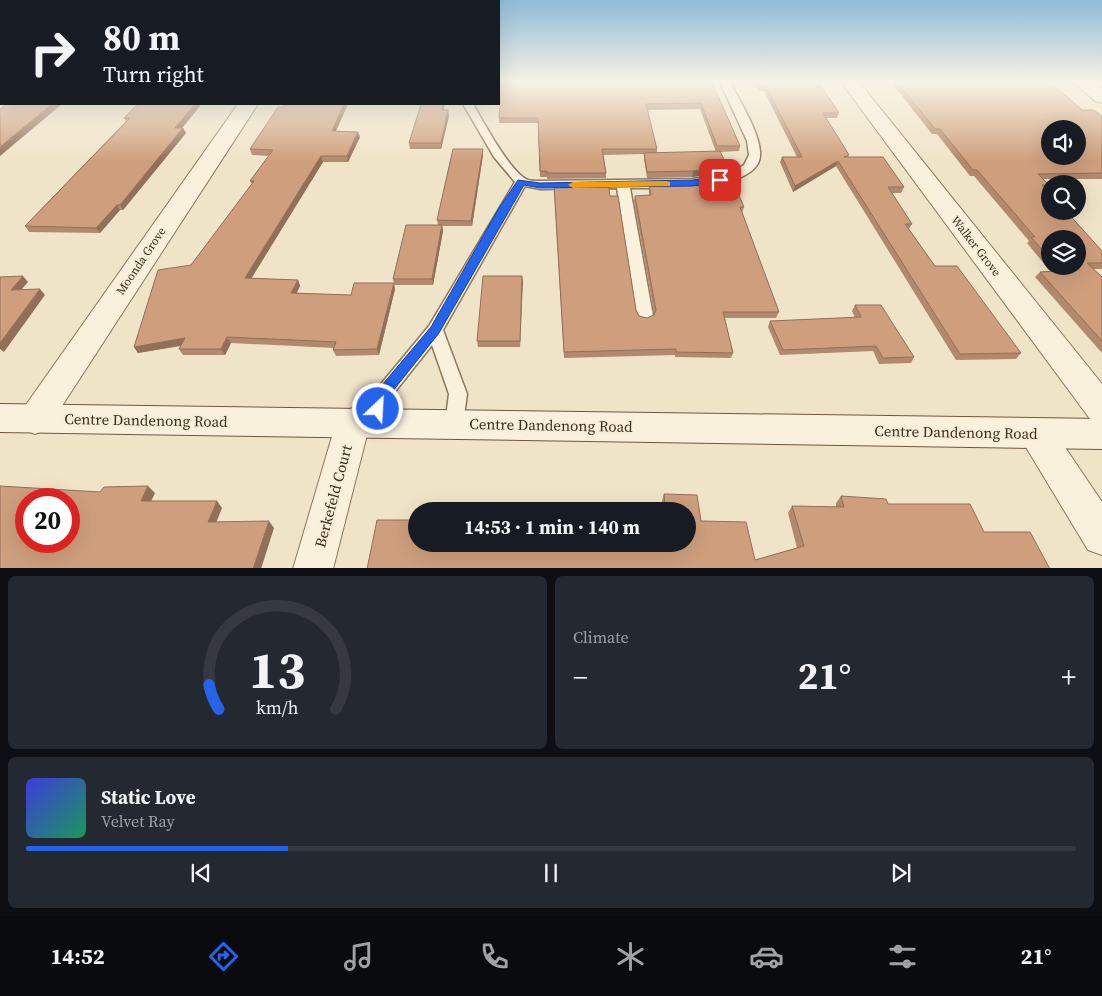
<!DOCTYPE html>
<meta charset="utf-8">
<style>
:root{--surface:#171b24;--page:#242831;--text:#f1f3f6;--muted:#9ea1a6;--line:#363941;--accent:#2563eb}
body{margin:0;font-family:"Source Serif 4",serif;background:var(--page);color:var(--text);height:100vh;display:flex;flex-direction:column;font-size:19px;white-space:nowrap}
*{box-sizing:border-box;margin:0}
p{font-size:16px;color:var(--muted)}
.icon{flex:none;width:28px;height:28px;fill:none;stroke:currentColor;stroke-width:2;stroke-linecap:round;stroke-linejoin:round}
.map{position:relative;height:568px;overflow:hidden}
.panel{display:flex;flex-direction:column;gap:8px;padding:8px;background:#0d0f14;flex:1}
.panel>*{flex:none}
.hud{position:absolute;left:0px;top:0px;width:500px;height:105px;box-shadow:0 5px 20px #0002;background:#171b24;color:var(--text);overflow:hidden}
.fabs{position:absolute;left:1041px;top:120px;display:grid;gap:10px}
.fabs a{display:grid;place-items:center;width:45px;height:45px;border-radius:50%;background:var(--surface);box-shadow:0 5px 20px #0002;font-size:25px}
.speed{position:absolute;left:15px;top:488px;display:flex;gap:10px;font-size:25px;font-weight:700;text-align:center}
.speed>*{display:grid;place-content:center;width:65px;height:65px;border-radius:50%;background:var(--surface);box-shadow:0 5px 20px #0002;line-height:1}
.speed .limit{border:8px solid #d22;background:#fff;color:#111}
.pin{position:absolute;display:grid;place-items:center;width:42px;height:42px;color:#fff;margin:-21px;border-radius:10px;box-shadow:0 2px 8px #0006}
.me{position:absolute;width:55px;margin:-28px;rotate:25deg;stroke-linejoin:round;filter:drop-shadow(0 0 4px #0008)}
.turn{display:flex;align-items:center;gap:18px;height:105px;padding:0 20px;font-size:22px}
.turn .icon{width:65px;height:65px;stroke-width:2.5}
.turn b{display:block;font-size:35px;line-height:42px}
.big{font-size:38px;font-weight:700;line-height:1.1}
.panel .widget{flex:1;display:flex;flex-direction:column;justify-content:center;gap:8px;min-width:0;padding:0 18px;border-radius:8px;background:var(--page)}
.panel .dial{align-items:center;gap:0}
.dial svg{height:130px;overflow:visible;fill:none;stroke:var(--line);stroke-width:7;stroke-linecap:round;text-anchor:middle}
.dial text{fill:var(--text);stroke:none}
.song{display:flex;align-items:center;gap:15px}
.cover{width:60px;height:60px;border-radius:8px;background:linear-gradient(135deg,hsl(240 70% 55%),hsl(150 70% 35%))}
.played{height:5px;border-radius:2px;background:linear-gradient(90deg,var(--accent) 25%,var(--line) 25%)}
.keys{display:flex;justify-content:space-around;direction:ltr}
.heat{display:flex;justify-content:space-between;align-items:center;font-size:28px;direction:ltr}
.panel .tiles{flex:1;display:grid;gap:8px;grid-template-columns:1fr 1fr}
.widget:last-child{grid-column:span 2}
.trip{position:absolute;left:408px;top:502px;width:288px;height:50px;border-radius:25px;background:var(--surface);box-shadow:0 5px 20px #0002;font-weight:700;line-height:50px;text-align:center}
.menu{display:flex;height:80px;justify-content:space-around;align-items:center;background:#090b0e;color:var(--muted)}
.menu .icon{width:35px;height:35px}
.menu .current{color:var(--accent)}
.menu b{font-size:22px;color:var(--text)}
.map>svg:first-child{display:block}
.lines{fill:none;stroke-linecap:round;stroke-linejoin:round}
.lane-casing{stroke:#8d765c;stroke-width:3}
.street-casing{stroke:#8d765c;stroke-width:2}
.secondary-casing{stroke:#6f573f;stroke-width:2}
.lane{fill:#faf1dc;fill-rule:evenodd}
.street{fill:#faf1dc;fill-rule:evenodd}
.secondary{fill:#faf1dc;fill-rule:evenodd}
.wall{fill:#b2896c;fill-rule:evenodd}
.shaded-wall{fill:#916f58}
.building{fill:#cf9f7d;stroke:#916f58;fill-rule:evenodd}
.route{fill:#2563eb;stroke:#184099}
.slow{fill:#f59e0b}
.labels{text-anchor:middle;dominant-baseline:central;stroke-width:4;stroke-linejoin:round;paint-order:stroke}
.street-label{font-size:12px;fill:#3d2e20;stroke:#f7eed8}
.near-street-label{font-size:15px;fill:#3d2e20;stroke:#f7eed8}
</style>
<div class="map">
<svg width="1102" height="569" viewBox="0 0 1102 569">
<rect width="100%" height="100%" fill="#f0e4c8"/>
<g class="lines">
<defs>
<path id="lane" d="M720 82H730C740 102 759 131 760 152 764 194 655 187 630 188L653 316 651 320 645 322 639 320 637 316 617 188 540 189 525 186 443 330 467 394 463 424 461 430 454 432 447 430 445 424 449 394 432 345 390 398 381 429 374 431 367 429 365 423 376 390 429 326 515 182 494 157 463 104H473C483 121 511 174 528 180 532 181 536 181 540 181L692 179 719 176 735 171 744 165 749 155 747 141Z"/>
<path id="street" d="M841 82H859L1102 384V423L1090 419Z
M1073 82H1094L1102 88V103L1095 101Z
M238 104H258L47 429 35 434 23 429 18 419 23 409Z
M353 408 365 413 370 423 333 569H293L336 423 341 413Z
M1036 418 1048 422 1102 502V555L1088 550 1024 444 1019 433 1024 422Z"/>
<path id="secondary" d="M0 404 1102 419V449L0 432Z"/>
</defs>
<use href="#lane" class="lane-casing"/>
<use href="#street" class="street-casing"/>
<use href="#secondary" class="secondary-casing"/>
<use href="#lane" class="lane"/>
<use href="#street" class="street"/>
<use href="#secondary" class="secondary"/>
</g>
<path class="wall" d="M712 82 740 146 739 151 720 152 727 166 726 172 692 177 647 178 644 159V154L603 155 606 173V178L547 179V177H540L538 123H499V118ZM700 109 716 152 657 153V149L647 110Z
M754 82H818L839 113 837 118H826L848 157 904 187 901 193H892L912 224 909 229 935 266 1021 353 1016 359 956 360 836 166 793 192 780 162 782 157H797L764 91H759Z
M891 82H1050L1082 110 1102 116V179H1043L1049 185 1046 189 1102 251V269H1093L1102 277V353L1035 277 1040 272 1050 271 1027 243 1029 241 974 176H970L937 134H932ZM1050 239 1078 266H1050Z
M138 104H199L200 106 182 128H183L186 133 123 210H120L100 233 29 232 25 226 126 121 124 118Z
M348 104 336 131 360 137 348 162H323L251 278 298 280 300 286 296 293 351 295 394 283 393 279 438 225 437 220 483 155 472 226H442L443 231 433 285H394L395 289 379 355 336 356 333 350 334 348 231 343 225 355H183L179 349 181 346 138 353 134 347 191 265 252 184 250 181 269 156 252 155 250 149Z
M444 110H448L449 116 441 149H410L409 143Z
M649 184 744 207 742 213 779 312 776 318H725L733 353 731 358 675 357V355L564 358 554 191 610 196 636 310 639 316 647 318 654 315V313L634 201 635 196 649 195Z
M522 276 520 347H478L477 341Z
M855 305 914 357 911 363 879 364 873 351 780 355 768 327 770 321 855 318 852 311Z
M664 494 755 560 797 548 788 513 792 506 836 507V503L841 496 888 504 984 532 1050 569H367L416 544 662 505V501Z"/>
<path class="shaded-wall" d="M52 104H62L0 156V147Z
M195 104H199L200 106 178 133 175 128Z
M344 104H348L333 137 332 131Z
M443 104H445L442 116V110Z
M448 110 449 116 441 149V143Z
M183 128 186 133 123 210 120 205Z
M358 132 360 137 348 162 347 156Z
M483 149V155L472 226 471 221Z
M321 156 323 162 248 284 245 278Z
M838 161 836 166 793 192 795 186Z
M727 166 726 172 692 177 693 171Z
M117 205 120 210 100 233 96 228Z
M442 225 443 231 433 285 432 279Z
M23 276 28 282 16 296 11 290Z
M522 276 523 282 520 347V341Z
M298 280 300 286 294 299 291 293Z
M394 283 395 289 379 355 377 349Z
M40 289 45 295 4 352 0 349V343Z
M227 337 231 343 225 355 221 349Z
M185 338 189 344 138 353 134 347Z
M148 486 155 493 148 508 141 501Z
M217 501 222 508 214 528 208 522Z
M269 521 274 528 261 569H253Z"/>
<path class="building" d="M502 82H712L740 146H717L701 103 646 104 657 149H602L606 173H547V171H540L538 118H499Z
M758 82H818L839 113H823L849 155 844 157H883L904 187H888L912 224H905L935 266H957L1021 353 960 354 838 161 795 186 782 157H802L765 85 760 86Z
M897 82H1050L1082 110H1094L1102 116V173L1038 174 1049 185H1042L1050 194V211H1066L1102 251V263H1087L1102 277V341L1040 272 1059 271 1056 266H1078V239H1050V259L1031 237H1035L977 170H973L940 129H935ZM1050 129H1078V156H1050Z
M7 104H52L0 147V109Z
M138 104H195L175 128H183L120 205H117L96 228 25 226 130 118H124Z
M285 104H344L332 131 358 132 347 156H321L245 278 298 280 291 293 351 295 354 283H394L377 349 333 350 336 342 227 337 221 349H179L185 338 134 347 158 270 191 265 254 181H250L273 150 250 149 278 107H283Z
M421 104H443L442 110H448L441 143H409Z
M453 149H483L471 221 437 220Z
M720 151 727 166 693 171 647 172 644 153Z
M731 177 744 207H740L779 312H723L733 353 676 352V349L564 352 554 185 608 184 610 196H618L636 310 639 316 647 318 654 315 656 310 635 196 651 195 649 184 707 182Z
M406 225H442L432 279H393Z
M23 276 11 290 40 289 0 343V277Z
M483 276H522L520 341H477Z
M855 305H881L914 357 883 358 876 346 783 350 770 321 861 317Z
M0 486 100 492 104 487 148 486 141 501H217L208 522 269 521 253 569H0ZM26 499H69V541H26Z
M664 494 697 495 701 521 746 522 755 560 804 546 792 506 844 507 841 496 886 499 888 504H970L984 532H1030L1050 569H367L377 520H416V544H686V511H569L665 505Z
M561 503V511H464V504Z"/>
<linearGradient id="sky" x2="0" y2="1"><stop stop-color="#8fbad6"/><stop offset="0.51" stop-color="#f8f3e6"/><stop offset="1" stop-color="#f8f3e6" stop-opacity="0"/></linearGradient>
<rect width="1102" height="161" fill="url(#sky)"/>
<path class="route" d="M720 177 725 180 724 182 692 186 540 188 524 185 439 333 388 397 383 413 378 415 373 413 371 409 377 391 431 327 499 208 518 180 540 183 692 180Z"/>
<path class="slow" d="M667 181 670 182V186L573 188 568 185 573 182Z"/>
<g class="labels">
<g class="street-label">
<text transform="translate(976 246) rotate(52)">Walker Grove</text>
<text transform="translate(141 261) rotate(-56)">Moonda Grove</text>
</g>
<g class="near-street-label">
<text transform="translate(146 420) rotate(1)">Centre Dandenong Road</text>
<text transform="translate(551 425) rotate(1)">Centre Dandenong Road</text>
<text transform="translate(956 432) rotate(1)">Centre Dandenong Road</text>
<text transform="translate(333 496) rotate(-75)">Berkefeld Court</text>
</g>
</g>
</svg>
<div class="fabs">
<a><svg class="icon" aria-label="sound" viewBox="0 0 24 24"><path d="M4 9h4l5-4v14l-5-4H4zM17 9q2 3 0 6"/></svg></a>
<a><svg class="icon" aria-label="search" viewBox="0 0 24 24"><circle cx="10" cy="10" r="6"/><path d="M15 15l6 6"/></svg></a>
<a><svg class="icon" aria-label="layers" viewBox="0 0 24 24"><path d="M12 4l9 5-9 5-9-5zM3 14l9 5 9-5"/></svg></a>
</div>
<div class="speed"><div class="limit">20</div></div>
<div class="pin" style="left:720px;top:180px;background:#d93025"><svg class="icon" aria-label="arrive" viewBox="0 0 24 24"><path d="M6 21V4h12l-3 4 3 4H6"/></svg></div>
<svg class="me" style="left:378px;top:409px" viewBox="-20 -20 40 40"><circle r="17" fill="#2563eb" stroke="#fff" stroke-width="3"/><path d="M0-11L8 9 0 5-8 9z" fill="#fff"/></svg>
<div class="trip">14:53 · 1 min · 140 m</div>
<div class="hud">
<div class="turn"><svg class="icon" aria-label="right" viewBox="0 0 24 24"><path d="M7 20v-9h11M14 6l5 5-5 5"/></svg><div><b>80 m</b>Turn right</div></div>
</div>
</div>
<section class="panel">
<div class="tiles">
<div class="widget dial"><svg viewBox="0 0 100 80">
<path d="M14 69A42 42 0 1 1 86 69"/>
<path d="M14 69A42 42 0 0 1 8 54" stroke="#2563eb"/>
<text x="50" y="56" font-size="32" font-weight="700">13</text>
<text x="50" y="72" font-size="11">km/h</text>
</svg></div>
<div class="widget"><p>Climate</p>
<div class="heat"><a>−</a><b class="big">21°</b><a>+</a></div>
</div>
<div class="widget">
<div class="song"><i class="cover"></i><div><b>Static Love</b><p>Velvet Ray</p></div></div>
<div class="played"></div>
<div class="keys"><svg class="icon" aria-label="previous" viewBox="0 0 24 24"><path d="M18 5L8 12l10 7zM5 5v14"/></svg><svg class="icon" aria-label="pause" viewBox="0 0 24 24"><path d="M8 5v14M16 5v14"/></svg><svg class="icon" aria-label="next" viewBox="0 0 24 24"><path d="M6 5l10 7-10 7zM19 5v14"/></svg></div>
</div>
</div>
</section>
<nav class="menu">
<b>14:52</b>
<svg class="icon current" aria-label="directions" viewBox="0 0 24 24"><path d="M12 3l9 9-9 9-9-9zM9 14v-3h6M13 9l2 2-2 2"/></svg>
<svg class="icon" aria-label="music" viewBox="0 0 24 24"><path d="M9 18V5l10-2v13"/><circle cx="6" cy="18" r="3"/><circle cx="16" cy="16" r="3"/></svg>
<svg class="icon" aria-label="phone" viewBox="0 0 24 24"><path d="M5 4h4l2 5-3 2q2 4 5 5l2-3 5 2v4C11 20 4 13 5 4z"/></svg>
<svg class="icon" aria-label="climate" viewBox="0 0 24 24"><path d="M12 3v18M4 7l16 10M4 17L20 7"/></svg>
<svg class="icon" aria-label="car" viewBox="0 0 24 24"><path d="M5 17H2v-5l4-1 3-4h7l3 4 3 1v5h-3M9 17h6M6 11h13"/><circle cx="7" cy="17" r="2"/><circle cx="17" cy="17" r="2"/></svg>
<svg class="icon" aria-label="filters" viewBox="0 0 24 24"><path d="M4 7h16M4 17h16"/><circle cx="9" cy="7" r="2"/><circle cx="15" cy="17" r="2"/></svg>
<b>21°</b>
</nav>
